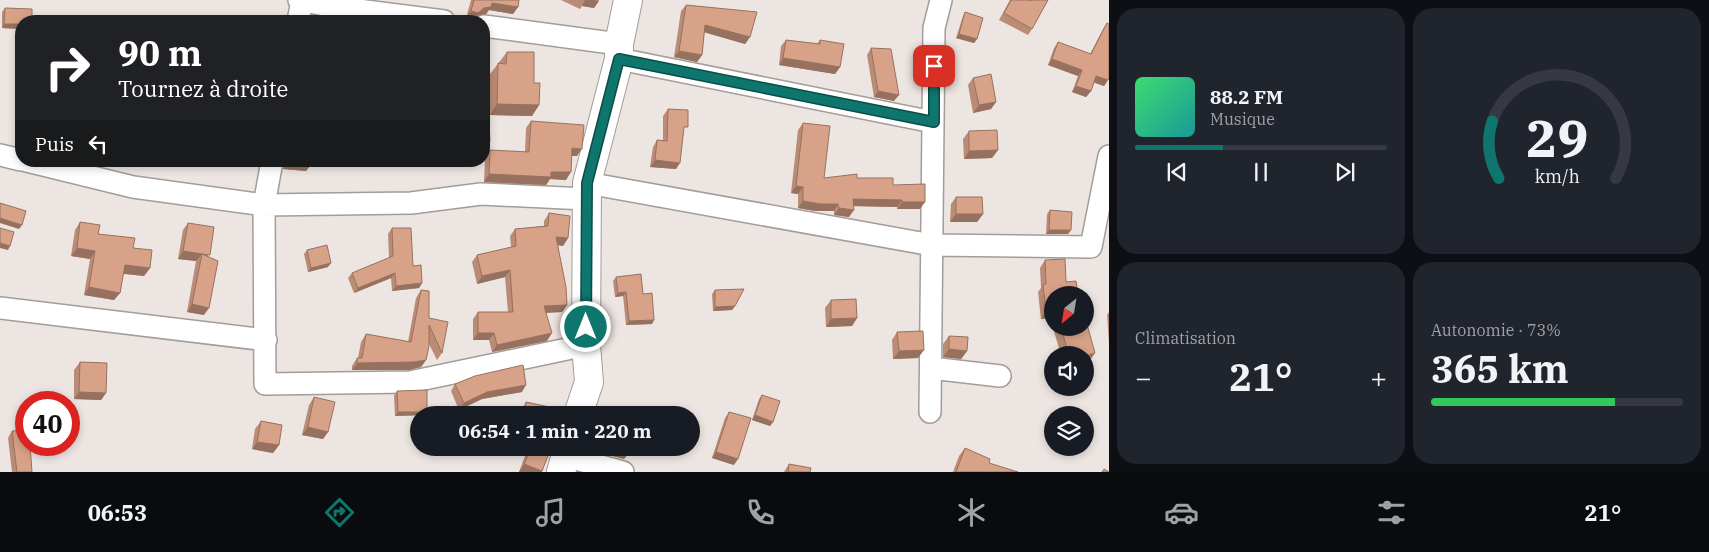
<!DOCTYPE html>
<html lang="fr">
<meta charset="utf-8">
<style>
:root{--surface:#171b24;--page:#20242c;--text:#f1f3f6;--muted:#9ea1a6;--line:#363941;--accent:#0f766e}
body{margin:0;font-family:"IBM Plex Serif",serif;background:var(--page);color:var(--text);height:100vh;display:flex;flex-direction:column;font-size:19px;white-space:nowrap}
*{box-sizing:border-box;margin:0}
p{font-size:16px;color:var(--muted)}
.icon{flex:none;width:28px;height:28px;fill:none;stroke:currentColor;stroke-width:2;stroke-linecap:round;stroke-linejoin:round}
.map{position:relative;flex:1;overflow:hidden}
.side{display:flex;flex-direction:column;gap:8px;padding:8px;background:#0d0f14;width:600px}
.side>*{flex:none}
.banner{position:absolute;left:15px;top:15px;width:475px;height:152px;border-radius:20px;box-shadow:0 2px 8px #0003;background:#202124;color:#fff;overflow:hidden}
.needle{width:32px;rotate:210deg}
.tools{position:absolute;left:1044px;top:286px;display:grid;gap:10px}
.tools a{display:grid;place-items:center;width:50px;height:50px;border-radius:50%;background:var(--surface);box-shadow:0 2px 8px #0003;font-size:25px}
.speed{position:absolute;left:15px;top:391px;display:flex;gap:10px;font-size:25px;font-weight:700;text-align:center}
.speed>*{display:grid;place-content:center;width:65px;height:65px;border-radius:50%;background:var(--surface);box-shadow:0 2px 8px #0003;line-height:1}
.speed .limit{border:8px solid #d22;background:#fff;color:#111}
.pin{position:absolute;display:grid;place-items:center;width:42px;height:42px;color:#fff;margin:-21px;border-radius:10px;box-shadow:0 2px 8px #0006}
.me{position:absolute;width:55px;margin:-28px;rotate:0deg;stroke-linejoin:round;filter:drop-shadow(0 0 4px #0008)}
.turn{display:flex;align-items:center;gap:18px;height:105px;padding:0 20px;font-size:22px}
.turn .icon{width:65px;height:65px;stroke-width:2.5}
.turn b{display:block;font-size:35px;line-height:42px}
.then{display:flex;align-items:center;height:48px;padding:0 20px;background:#0003;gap:10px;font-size:19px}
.big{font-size:38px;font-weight:700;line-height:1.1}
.side .tile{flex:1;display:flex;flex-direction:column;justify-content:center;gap:8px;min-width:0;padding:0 18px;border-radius:20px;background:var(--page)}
.side .dial{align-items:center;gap:0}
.dial svg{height:130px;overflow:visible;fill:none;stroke:var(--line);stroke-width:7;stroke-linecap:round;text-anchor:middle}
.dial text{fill:var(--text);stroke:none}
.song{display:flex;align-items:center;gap:15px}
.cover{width:60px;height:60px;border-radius:8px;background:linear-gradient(135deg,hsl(140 70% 55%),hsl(180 70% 35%))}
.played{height:5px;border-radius:2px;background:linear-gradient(90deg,var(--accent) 35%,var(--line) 35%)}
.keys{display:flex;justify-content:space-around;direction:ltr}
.heat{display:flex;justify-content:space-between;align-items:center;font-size:28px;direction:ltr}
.charge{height:8px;border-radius:4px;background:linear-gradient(90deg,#34c759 73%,var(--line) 0)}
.side .tiles{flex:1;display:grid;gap:8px;grid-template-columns:repeat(2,1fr)}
.trip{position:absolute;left:410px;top:406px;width:290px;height:50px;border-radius:25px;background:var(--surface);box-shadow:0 2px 8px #0003;font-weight:700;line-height:50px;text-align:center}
.tab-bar{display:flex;height:80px;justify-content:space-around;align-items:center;background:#090b0e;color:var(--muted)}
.tab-bar .icon{width:35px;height:35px}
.tab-bar .selected{color:var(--accent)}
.tab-bar b{font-size:22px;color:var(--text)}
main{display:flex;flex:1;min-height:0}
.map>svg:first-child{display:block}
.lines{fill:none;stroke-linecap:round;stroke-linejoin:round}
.minor-casing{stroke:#a39c98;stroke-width:24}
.tertiary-casing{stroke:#a39c98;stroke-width:30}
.minor{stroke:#fff;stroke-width:21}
.tertiary{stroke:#fff;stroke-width:28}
.wall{fill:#ba8b75}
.shaded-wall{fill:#97715f}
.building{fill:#d8a288;stroke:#97715f}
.route-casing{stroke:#0a4d48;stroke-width:12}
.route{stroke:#0f766e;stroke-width:9}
</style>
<main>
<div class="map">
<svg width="1109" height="472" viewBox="0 0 1109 472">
<rect width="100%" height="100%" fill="#ede5e2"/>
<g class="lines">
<defs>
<path id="minor" d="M299 0 335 7 444 21
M298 21 302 1
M484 26 619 44
M619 59 933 122
M0 155 21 160
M27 161 133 187 264 205 411 203 481 194 586 199
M272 161 264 205 265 384 410 382 586 345
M587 183 932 245 1091 247 1109 156
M0 308 266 340
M931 368 1000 376
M930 412 934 28 941 0
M565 456 623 472"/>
<path id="tertiary" d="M578 415 589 382 586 345 587 183 619 59V44L628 0
M561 472 568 448"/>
</defs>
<use href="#minor" class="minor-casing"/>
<use href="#tertiary" class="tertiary-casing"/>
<use href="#minor" class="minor"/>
<use href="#tertiary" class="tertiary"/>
</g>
<path class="wall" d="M471 0H519L518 7 513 14 489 10 486 14 479 15 474 20 466 18Z
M561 0H599L594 8 582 6 580 9Z
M1010 0H1048L1032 29 1028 35 999 20Z
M686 5 750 37 745 44 704 32 702 55 697 62 674 57 681 11Z
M5 8 21 21V29L2 28V12Z
M965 12 977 39 974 43 956 38 963 16Z
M1107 23 1108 80 1104 86 1094 82 1091 91 1086 97 1072 92 1078 76 1048 65 1054 48 1058 42 1090 54 1103 29Z
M786 40 817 44 820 40 840 67 835 74 779 65 781 46Z
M871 48 894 101 874 97 867 55Z
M507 52 534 83 539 105 532 116 490 115V74Z
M973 78 996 102 991 109 973 113 968 85Z
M668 109 684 132 676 169 650 167 653 147 657 140 663 141V116Z
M531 121 577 156H571L566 180 550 179 546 185 484 182 485 158 490 150 525 152 526 128Z
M803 123 824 178H857L893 185 920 209H897V207L854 206 849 217 834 215V211H815L798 208V194L791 193 798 130Z
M969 131 998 150 992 158 964 159 963 139Z
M284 161H309V167L306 171 283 169Z
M956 197 983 214 977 222H950L951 204Z
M1050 210 1071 230 1068 234H1046L1047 214Z
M549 213 568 238 563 246 558 245 567 305 562 312 546 313 547 341 492 352 489 340H473V319L478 312H508L505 277 477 284 472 262 477 255 511 247 510 236 515 229 544 226V221Z
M80 222 98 234 133 248 150 268 144 276 123 274 120 293 114 300 84 295 90 259 71 256 75 230Z
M188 223 209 257 204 315 187 312 196 261 178 259 183 230Z
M392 228 422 283 419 288 392 291 391 278 354 293 348 278 352 273 389 258 388 234Z
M307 250 328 267 308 272 304 254Z
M1045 260 1066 282 1052 295V325L1050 318 1041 319 1038 292 1041 288 1040 268Z
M616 277 654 320 652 324 626 325 623 296 615 297 613 281Z
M421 290 429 318 442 353 437 360 429 344 426 360 421 367 409 370H352V366L357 358H358L361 342 366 334 408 342 416 298Z
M715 290 735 306 732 310 713 311 712 294Z
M831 300 857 318 852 326 826 327 825 308Z
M1109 312V343L1107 315Z
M1053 328H1085L1090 360 1085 355H1061Z
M897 332 918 358 893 359 892 340Z
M949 336 967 351 961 359 943 357V344Z
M80 362 106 393 101 400 74 399V370Z
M455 384 522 392 482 399 459 410 451 391Z
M397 391 427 412 425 415 395 416 394 395Z
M762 395 773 422 770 426 752 420 759 399Z
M314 397 328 432 323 439 302 435 309 405Z
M526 402 558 415H520L521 410Z
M729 412 734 465 712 458 725 418Z
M261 421 279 445 273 453 252 449 255 429Z
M12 431 32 472H12L8 438Z
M528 448H551L542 472H519Z
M594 448H632L624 459 609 455Z
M965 448 989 463 1018 472H953L959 456Z
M789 464 810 472H784Z"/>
<path class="shaded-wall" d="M585 0H594L599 1 594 8 582 6Z
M492 3 518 7 513 14 489 10 486 14 479 15 474 20 466 18 471 11 484 8Z
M4 24H21V29L2 28Z
M705 25 750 37 745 44 700 31Z
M959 34 977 39 974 43 956 38Z
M679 51 702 55 697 62 674 57Z
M783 58 840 67 835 74 779 65Z
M1052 59 1082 70 1078 76 1048 65Z
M1096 76 1108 80 1104 86 1092 82Z
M1076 86 1091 91 1086 97 1072 92Z
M878 91 899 95 894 101 874 97Z
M996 102 991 109 973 113 979 105Z
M497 104 539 105 532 116 490 115Z
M484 142H490L484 149Z
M572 148 582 149 577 156H567Z
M998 150 992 158 964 159 969 151Z
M655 160 680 163 676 169 650 167Z
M91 161H100L108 163 105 167 90 163Z
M286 165 309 167 306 171 283 169Z
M551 172H571L566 180 550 179 546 185 484 182 489 174Z
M796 186 803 187 798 194 791 193Z
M853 199 902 200 897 207 848 206Z
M803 201 838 204 834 211H815L798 208Z
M902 202H925L920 209H897Z
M839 208 854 210 849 217 834 215Z
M956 214H983L977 222H950Z
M0 218 22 225 19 229 0 223Z
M1049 230H1071L1068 234H1046Z
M556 237 568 238 563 246 551 244Z
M0 243 10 246 8 250 0 248Z
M77 248 95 251 90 259 71 256Z
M183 251 202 254 196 261 178 259Z
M331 263 328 267 308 272 311 268Z
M125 265 150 268 144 276 119 273Z
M510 270 505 277 477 284 482 276Z
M395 273 391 278 354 293 358 288Z
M422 283 419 288 392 291 396 286Z
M89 287 120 293 114 300 84 295Z
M626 292 623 296 615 297 618 293Z
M192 304 209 308 204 315 187 312Z
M567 305 562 312 539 313 544 306Z
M735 306 732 310 713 311 715 307Z
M1046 311H1052V315L1050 318 1041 319Z
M857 318 852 326 826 327 831 319Z
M654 320 652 324 626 325 629 321Z
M478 333H494L489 340H473Z
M552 333 547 341 492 352 497 345Z
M949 349 967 351 961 359 943 357Z
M924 350 918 358 893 359 899 351Z
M1095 353 1090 360 1085 362V356Z
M426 360 421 367 409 370H352L357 363Z
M526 385 522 392 482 399 459 410 464 403 487 392Z
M79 392 106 393 101 400 74 399Z
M398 412H427L425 415 395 416Z
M755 415 773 422 770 426 752 420Z
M308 427 328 432 323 439 302 435Z
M257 442 279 445 273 453 252 449Z
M614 448 630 452 624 459 609 455Z
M716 452 738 459 734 465 712 458Z
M524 464 542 471V472H519Z"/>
<path class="building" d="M474 0H519L518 7 492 3 491 7 484 8 478 13 471 11Z
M1011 0H1029L1030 1 1031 0H1048L1032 29 1004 13Z
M686 5 757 12 750 37 705 25 702 55 679 51Z
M5 8 32 9V21H21V24H4Z
M965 12 983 18 977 39 959 34Z
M202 19 213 21H201Z
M1107 23 1109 24V77L1108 80 1096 76 1091 91 1076 86 1082 70 1052 59 1058 42 1091 54Z
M786 40 820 44V40L844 44 840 67 783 58Z
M871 48 891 49 899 95 878 91Z
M507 52H534V83H540L539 105 497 104 498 63 506 64Z
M991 74 996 102 979 105 973 78Z
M668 109 688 110V127H684L680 163 655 160 657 140 667 141Z
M531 121 584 125 582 149 572 148 571 172H551V177L489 174 490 150 529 152Z
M484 122H489L490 142H484Z
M803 123 830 126 824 178 857 174V178H893V185L925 184V202H902V200L853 199 854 210 839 208 838 204H820L803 201V187L796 186Z
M997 130 998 150 969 151V131Z
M100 161H108V163Z
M286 161H309V167L286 165Z
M956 197H982L983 214H956Z
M0 203 26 211 22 225 0 218Z
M1050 210 1072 212 1071 230H1049Z
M549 213 570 216 568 238 556 237 566 287 567 305 544 306 552 333 497 345 494 333H478V312H513L510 270 482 276 477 255 516 246 515 229 548 226Z
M80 222 100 225 98 234 135 238 133 248 152 250 150 268 125 265 120 293 89 287 95 251 77 248Z
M188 223 214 227 210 255 202 254 218 261 209 308 192 304 202 254 183 251Z
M0 228 14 232 10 246 0 243Z
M392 228H411L413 266 421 265 422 283 396 286 395 273 358 288 352 273 393 256Z
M327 245 331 263 311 268 307 250Z
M1065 259 1066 282 1076 281 1078 295H1052V311H1046L1043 285 1046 284 1045 260Z
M641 274 643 294 652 293 654 320 629 321 626 292 618 293 616 277Z
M744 289 735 306 715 307V290Z
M421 290 429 291V318L448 322 442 353 429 325V346L426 360 414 362 357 363V358H362L366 334 411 342Z
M856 299 857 318 831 319V300Z
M1085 317 1095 353 1085 356V355H1069L1061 328H1085Z
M923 331 924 350 899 351 897 332Z
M949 336 968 337 967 351 949 349Z
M80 362 107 363 106 393 79 392Z
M523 365 526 385 487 392 464 403 455 384 475 376Z
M427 390V412H398L397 391Z
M762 395 780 401 773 422 755 415Z
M314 397 335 402 328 432 308 427Z
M526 402 559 409 558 415H524Z
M729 412 751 418 738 459 716 452Z
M261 421 282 425 279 445 257 442Z
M26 430V445H30L32 472H17L12 431Z
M531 448H551L542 471 524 464Z
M615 448H632L630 452Z
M965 448 990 459 989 463 1018 472H956Z
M789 464 811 468 810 472H788Z
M1104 469 1109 472H1102Z"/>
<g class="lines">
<defs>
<path id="route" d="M586 327 587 183 619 59 934 122V66"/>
</defs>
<use href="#route" class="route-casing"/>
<use href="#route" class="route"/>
</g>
</svg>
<div class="tools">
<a><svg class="needle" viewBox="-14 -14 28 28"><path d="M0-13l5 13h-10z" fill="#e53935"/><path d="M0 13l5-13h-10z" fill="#9ea1a6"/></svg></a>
<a><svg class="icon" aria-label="sound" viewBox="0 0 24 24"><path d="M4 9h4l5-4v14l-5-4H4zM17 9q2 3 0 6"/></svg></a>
<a><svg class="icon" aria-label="layers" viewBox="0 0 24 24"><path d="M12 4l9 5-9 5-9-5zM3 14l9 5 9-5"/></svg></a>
</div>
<div class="speed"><div class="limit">40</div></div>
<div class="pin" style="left:934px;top:66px;background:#d93025"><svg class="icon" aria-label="arrive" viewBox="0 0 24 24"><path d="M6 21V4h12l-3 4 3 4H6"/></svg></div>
<svg class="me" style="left:586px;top:327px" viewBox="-20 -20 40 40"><circle r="17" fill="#0f766e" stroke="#fff" stroke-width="3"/><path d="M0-11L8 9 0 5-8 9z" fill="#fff"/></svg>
<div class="trip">06:54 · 1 min · 220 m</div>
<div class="banner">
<div class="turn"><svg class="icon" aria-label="right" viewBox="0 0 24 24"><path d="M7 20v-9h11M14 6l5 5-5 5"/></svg><div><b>90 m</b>Tournez à droite</div></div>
<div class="then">Puis<svg class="icon" aria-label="left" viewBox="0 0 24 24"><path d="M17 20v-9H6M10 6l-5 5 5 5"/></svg></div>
</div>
</div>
<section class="side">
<div class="tiles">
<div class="tile">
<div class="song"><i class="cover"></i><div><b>88.2 FM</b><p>Musique</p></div></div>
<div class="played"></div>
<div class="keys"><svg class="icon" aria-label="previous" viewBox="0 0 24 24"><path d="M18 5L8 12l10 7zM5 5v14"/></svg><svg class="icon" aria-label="pause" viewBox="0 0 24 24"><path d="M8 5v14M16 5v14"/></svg><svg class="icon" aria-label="next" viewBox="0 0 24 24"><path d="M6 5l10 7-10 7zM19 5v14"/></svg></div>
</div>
<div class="tile dial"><svg viewBox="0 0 100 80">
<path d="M14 69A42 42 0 1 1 86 69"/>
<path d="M14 69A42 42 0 0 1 10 34" stroke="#0f766e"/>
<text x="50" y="56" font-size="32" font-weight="700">29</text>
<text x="50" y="72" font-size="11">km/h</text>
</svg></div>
<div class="tile"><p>Climatisation</p>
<div class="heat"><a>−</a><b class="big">21°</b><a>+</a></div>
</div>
<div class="tile"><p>Autonomie · 73%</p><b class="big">365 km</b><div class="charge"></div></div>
</div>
</section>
</main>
<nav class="tab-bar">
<b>06:53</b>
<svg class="icon selected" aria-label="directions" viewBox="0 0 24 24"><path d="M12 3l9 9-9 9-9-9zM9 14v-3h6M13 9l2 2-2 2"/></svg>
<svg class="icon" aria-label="music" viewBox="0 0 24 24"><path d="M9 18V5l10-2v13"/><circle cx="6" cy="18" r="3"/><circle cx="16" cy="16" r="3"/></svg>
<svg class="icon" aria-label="phone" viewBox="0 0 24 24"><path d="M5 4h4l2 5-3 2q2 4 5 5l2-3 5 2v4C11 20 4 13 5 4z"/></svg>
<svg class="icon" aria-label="climate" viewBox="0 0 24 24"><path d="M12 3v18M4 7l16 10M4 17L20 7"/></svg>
<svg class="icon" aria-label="car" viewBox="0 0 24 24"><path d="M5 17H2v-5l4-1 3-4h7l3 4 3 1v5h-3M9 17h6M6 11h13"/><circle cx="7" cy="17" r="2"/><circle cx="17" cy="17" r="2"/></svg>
<svg class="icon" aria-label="filters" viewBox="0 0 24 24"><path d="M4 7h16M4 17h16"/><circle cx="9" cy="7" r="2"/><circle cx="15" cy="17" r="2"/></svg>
<b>21°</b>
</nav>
